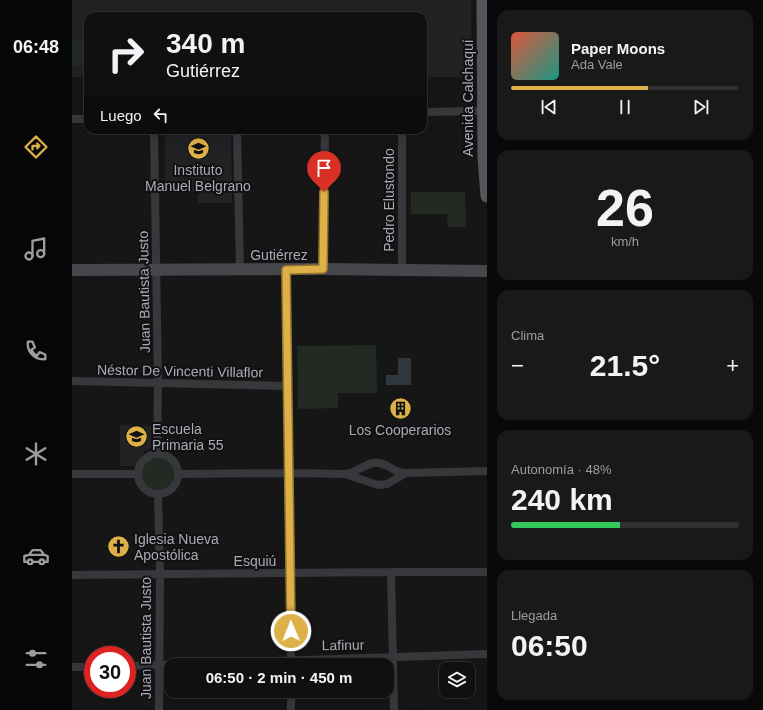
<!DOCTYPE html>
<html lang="es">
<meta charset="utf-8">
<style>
:root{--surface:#101011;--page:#19191a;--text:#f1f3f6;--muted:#9c9d9f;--line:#303031;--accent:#ddb148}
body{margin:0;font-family:Arial,sans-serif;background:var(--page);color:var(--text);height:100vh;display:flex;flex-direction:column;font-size:15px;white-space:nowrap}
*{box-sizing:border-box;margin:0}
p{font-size:13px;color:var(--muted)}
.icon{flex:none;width:22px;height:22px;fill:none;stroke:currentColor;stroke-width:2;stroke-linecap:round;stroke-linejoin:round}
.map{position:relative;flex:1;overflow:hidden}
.side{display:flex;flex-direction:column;gap:10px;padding:10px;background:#090909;width:276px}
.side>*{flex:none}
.guide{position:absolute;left:12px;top:12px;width:343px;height:122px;border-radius:12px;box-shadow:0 4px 16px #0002,0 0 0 1px var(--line);background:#101011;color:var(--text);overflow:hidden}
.buttons{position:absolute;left:367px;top:662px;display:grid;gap:8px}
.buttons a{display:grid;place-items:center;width:36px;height:36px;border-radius:8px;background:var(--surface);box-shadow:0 4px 16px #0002,0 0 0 1px var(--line);font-size:20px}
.speed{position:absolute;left:12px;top:646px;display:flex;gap:8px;font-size:20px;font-weight:700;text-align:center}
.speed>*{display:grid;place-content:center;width:52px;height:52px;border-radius:50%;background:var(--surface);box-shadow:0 4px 16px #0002,0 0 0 1px var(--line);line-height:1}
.speed .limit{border:6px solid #d22;background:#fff;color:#111}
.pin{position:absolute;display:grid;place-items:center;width:34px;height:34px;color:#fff;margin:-41px -17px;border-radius:50% 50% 50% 0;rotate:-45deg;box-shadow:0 0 4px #0007}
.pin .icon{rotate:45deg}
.me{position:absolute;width:44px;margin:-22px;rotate:359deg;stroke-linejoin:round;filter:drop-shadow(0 0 3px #0008)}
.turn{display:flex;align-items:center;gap:14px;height:84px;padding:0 16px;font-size:18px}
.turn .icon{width:52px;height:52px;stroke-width:2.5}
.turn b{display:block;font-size:28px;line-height:34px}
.then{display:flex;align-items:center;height:38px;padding:0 16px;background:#0003;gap:8px;font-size:15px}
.big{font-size:30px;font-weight:600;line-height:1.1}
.side .widget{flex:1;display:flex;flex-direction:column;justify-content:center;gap:6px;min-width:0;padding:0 14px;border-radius:12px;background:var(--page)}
.side .dial{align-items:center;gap:0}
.dial b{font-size:52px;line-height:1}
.song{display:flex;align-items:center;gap:12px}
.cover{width:48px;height:48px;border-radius:6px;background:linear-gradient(135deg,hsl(10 70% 55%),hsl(170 70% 35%))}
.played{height:4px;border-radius:2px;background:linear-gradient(90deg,var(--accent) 60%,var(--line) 60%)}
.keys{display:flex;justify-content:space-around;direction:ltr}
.heat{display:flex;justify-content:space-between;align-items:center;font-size:22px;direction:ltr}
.charge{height:6px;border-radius:3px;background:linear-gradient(90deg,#34c759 48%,var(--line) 0)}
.trip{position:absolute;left:92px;top:658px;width:230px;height:40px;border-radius:12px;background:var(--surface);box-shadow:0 4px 16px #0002,0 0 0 1px var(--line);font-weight:600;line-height:40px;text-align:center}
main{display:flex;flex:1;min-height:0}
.tabs{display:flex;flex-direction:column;width:72px;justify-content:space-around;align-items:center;background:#060607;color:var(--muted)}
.tabs .icon{width:28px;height:28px}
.tabs .active{color:var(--accent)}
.tabs b{font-size:18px;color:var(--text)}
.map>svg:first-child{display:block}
.built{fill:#222224}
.green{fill:#222a23}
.water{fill:#30383f}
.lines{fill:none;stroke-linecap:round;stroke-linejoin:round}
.street{stroke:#37383c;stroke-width:8}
.secondary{stroke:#45474c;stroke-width:12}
.primary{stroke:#53555a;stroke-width:13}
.route-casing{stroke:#90732f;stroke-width:10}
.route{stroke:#ddb148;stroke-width:7}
.labels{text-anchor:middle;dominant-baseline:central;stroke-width:4;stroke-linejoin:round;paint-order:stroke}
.street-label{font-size:14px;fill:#a9acb6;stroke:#111112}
.poi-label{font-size:14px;fill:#a9acb6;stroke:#111112}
</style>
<main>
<nav class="tabs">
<b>06:48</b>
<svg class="icon active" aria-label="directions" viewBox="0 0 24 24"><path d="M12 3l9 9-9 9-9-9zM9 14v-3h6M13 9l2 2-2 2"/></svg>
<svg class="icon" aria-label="music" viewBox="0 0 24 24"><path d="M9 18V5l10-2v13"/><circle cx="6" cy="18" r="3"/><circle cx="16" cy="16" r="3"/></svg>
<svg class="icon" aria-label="phone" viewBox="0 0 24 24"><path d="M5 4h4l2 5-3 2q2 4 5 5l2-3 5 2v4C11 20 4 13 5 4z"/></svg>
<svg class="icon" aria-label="climate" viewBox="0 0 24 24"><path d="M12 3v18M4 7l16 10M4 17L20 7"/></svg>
<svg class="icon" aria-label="car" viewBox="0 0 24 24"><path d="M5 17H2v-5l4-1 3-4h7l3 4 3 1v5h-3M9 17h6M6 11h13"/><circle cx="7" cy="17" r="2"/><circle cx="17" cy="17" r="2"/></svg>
<svg class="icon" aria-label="filters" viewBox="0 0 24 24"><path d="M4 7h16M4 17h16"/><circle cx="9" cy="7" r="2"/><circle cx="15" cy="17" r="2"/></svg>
</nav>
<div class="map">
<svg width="415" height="710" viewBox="0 0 415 710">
<rect width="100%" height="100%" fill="#161617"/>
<path class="built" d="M0 0H399L400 77H351V16H16V77H0Z
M93 130H159L160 203H126V192H93Z
M48 425 80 426 79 448 73 450 63 466H48Z"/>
<path class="green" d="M0 39H16V66H0Z
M339 192H393L394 227H376L375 214H339Z
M304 345 305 393H266V408L226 409 225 346Z
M68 474a17 17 0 1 1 34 0a17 17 0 1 1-34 0Z"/>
<path class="water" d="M326 358H339V385H314V375H326Z"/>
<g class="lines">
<path class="street" d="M351 112 412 111
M0 119H16
M82 130 86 383 85 453
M165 130 168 270
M251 269 253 130
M214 270 219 665
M330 270V130
M0 381 216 386
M66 474a20 20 0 1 1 40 0a20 20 0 1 1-40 0Z
M0 474H65
M106 474 218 473 273 474 306 485 315 484 334 473
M275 474C284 472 292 465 301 463 311 461 317 468 325 471 327 472 331 473 334 473L415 471
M86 494 88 575 87 710
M319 572 322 710
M0 575 319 572H415
M55 666 415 654
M0 667H21
M219 691V710"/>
<path class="secondary" d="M0 270 251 269 415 271"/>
<path class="primary" d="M411 0 412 157 415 196"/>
</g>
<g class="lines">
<defs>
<path id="route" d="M219 631 214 270 251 269 252 192"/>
</defs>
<use href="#route" class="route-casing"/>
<use href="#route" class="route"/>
</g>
<defs>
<symbol id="school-disc" viewBox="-11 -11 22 22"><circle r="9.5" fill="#ddb148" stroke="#111112"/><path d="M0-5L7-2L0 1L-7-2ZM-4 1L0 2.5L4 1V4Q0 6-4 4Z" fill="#111"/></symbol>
<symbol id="building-disc" viewBox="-11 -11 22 22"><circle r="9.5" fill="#ddb148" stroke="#111112"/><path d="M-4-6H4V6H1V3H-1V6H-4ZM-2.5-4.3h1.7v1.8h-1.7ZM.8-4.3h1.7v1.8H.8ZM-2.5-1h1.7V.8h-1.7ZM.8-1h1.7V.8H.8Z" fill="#111"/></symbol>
<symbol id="church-disc" viewBox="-11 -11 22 22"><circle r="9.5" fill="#ddb148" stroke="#111112"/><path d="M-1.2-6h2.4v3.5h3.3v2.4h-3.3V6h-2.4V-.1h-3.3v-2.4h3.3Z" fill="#111"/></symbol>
</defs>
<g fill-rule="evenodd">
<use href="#school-disc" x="114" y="136" width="25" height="25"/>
<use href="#building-disc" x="316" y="396" width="25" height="25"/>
<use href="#school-disc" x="52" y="424" width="25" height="25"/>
<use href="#church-disc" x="34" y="534" width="25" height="25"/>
</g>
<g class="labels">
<g class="street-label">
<text transform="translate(396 98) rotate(-90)">Avenida Calchaquí</text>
<text transform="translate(317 200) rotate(-90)">Pedro Elustondo</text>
<text x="207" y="255">Gutiérrez</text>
<text transform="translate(72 292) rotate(-91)">Juan Bautista Justo</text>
<text transform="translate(108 371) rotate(1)">Néstor De Vincenti Villaflor</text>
<text x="183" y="561">Esquiú</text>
<text transform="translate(74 638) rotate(-90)">Juan Bautista Justo</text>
<text transform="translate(271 645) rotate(-1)">Lafinur</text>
</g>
<g class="poi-label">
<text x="126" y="170">Instituto<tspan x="126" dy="16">Manuel Belgrano</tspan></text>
<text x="80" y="429" text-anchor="start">Escuela<tspan x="80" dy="16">Primaria 55</tspan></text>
<text x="328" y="430">Los Cooperarios</text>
<text x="62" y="539" text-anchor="start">Iglesia Nueva<tspan x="62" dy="16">Apostólica</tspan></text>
</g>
</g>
</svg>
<div class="buttons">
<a><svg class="icon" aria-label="layers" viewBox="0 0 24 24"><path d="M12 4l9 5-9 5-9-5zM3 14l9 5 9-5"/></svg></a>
</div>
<div class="speed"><div class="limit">30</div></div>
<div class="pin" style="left:252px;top:192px;background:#d93025"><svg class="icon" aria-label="arrive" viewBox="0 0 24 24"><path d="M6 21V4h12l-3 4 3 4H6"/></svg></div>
<svg class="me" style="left:219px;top:631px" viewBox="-20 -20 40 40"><circle r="17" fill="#ddb148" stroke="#fff" stroke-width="3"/><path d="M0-11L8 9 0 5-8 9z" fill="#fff"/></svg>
<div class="trip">06:50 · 2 min · 450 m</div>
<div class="guide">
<div class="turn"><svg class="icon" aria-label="right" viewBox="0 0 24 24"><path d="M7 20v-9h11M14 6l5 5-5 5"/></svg><div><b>340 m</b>Gutiérrez</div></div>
<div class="then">Luego<svg class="icon" aria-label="left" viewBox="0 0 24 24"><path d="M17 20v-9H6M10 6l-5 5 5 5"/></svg></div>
</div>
</div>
<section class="side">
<div class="widget">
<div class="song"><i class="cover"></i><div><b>Paper Moons</b><p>Ada Vale</p></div></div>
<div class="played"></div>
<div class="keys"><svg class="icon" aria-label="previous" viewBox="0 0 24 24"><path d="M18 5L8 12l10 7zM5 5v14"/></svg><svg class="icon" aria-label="pause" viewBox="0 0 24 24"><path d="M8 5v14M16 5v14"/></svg><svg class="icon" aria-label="next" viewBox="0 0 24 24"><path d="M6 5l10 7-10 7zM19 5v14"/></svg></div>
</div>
<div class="widget dial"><b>26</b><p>km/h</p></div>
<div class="widget"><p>Clima</p>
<div class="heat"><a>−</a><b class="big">21.5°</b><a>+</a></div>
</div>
<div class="widget"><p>Autonomía · 48%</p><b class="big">240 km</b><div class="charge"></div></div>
<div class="widget"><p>Llegada</p><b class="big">06:50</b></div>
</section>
</main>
